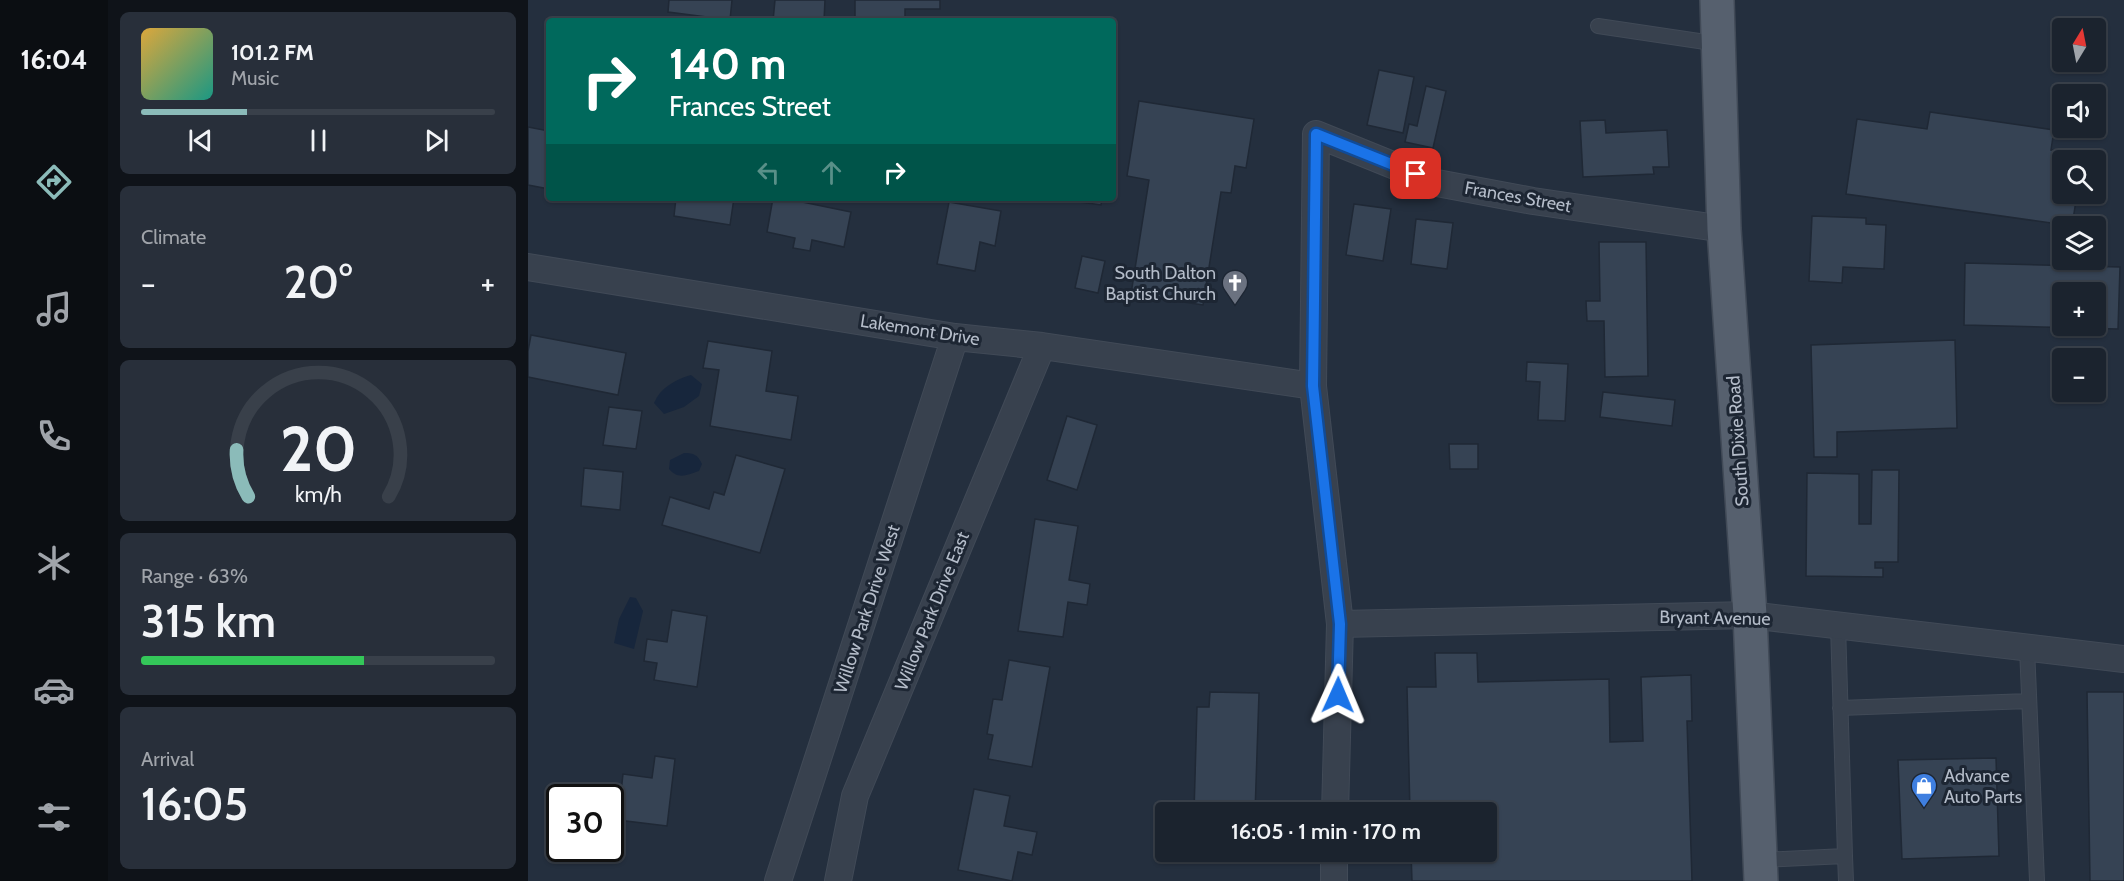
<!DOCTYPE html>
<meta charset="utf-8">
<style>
:root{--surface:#1b232e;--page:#282f3a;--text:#f1f3f6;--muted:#a0a4aa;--line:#39404a;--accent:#8bbbb9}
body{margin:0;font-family:Cabin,sans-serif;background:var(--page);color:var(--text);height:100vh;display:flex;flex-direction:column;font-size:22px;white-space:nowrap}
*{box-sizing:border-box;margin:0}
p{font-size:20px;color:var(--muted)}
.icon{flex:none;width:33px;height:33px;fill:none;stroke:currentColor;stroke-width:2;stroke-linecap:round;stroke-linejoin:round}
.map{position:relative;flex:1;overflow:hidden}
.sheet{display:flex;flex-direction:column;gap:12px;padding:12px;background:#0f1319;width:420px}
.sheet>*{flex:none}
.top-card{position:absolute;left:18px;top:18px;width:570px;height:183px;border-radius:6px;box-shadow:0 2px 4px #0004,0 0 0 2px var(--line);background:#00695c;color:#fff;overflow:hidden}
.needle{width:39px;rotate:10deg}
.buttons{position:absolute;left:1524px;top:18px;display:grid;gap:12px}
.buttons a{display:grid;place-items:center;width:54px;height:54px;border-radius:6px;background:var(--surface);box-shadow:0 2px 4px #0004,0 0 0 2px var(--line);font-size:30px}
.speed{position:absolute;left:18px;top:784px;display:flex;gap:12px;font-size:30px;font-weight:700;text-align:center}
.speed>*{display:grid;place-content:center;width:78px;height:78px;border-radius:50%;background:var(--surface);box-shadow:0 2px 4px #0004,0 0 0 2px var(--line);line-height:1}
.speed .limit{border:3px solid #111;border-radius:9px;background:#fff;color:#111}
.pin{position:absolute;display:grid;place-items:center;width:51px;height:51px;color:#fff;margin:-26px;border-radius:12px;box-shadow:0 3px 9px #0006}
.me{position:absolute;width:66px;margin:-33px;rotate:1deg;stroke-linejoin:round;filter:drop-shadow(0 0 4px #0008)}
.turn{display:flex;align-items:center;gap:21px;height:126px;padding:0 24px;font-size:27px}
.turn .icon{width:78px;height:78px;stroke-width:2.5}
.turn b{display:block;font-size:42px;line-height:51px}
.lanes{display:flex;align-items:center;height:57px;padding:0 24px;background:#0003;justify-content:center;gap:30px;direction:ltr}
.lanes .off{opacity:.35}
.big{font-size:45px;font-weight:600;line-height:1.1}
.sheet .widget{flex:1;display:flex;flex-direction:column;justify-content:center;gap:9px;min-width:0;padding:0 21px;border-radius:9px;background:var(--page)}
.sheet .dial{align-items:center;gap:0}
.dial svg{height:156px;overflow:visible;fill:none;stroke:var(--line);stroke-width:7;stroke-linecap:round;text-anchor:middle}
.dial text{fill:var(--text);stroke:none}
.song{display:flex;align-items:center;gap:18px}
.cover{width:72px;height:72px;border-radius:9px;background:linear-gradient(135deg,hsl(40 70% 55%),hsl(170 70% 35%))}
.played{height:6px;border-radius:3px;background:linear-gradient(90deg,var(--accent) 30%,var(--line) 30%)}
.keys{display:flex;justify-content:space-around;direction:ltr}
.heat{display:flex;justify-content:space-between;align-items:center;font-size:33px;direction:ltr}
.charge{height:9px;border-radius:4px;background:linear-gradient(90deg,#34c759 63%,var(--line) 0)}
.trip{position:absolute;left:627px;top:802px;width:342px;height:60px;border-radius:6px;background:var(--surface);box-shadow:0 2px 4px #0004,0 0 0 2px var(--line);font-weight:600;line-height:60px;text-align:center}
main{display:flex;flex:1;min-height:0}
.tab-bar{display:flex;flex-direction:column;width:108px;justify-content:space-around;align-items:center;background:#0b0e12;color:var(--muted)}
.tab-bar .icon{width:42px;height:42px}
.tab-bar .current{color:var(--accent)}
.tab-bar b{font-size:27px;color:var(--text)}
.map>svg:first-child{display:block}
.water{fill:#17263c}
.building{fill:#364354;stroke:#1f2835;stroke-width:1.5;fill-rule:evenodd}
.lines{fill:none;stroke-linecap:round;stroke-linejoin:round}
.lane-casing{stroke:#414a57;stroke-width:16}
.street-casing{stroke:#414a57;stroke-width:28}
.primary-casing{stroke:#414a57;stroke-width:36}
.lane{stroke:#38414e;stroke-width:14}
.street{stroke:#38414e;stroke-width:26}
.primary{stroke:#56606e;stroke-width:33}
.route-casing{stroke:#114b97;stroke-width:15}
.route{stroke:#1a73e8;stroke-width:10}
.labels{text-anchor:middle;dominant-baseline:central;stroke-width:6;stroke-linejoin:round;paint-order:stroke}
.street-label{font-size:18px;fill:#b4bcc9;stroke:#1d2633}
.poi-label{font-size:18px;fill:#b4bcc9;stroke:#1d2633;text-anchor:end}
</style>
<main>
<nav class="tab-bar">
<b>16:04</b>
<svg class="icon current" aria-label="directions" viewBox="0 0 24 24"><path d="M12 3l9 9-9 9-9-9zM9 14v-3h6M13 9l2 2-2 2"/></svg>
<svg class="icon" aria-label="music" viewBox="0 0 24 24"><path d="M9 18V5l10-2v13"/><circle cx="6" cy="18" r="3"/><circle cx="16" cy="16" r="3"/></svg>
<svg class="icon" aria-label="phone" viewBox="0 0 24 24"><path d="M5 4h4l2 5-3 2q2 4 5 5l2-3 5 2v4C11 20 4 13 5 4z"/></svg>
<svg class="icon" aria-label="climate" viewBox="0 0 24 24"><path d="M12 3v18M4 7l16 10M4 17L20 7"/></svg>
<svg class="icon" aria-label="car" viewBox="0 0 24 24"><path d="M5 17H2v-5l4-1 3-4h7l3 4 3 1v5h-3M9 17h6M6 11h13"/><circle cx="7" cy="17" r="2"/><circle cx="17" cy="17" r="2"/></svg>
<svg class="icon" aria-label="filters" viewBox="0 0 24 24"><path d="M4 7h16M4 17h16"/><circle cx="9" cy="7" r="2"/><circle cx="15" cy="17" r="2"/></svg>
</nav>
<section class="sheet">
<div class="widget">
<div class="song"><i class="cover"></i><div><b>101.2 FM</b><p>Music</p></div></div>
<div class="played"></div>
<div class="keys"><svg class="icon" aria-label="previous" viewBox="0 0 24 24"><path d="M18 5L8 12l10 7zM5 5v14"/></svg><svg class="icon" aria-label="pause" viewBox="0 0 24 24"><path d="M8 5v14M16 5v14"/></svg><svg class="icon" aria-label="next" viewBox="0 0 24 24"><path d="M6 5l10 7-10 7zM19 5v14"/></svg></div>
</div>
<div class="widget"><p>Climate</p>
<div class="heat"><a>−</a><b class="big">20°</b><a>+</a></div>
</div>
<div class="widget dial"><svg viewBox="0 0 100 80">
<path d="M14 69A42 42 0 1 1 86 69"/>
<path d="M14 69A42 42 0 0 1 8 45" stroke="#8bbbb9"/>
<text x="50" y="56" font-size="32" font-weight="700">20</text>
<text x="50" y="72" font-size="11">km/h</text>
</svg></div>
<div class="widget"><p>Range · 63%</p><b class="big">315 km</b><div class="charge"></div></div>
<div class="widget"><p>Arrival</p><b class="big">16:05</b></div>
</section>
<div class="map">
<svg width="1596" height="881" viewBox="0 0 1596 881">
<rect width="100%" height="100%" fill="#242f3e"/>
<path class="water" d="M163 375 174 384 171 396 156 407 136 414 126 403C132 388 148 379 163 375Z
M156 453C166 453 170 455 174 464L171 471C158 475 151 480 141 469L142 460Z
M102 597 108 598 115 611 106 649 86 643 91 619Z"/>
<path class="building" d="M141 0H204L202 20 140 12Z
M247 0H297L296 21H245Z
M327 0H412V9H377V21H327Z
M851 70 886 77 875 133 839 125Z
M898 86 918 91 905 148 877 142 881 124 889 126Z
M611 101 726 119 718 168 707 166 703 193 693 192 675 305 603 294 621 180 599 176Z
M1402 112 1526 130 1523 150 1555 155 1554 160H1534V194H1549L1544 226 1318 194 1329 119 1399 129Z
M1077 120 1078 133 1139 130 1141 167H1125L1126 174 1055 177 1052 121Z
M0 127 21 131V189L0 185Z
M148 198H206L202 225 146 216Z
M245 198H255L323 212 316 247 284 240 282 251 265 248 267 238 239 232Z
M538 198H574L573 205 538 200Z
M421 202 473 211 467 246 452 242 447 271 409 264Z
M826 204 863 209 855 261 818 255Z
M1284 216 1338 218V224L1358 225 1356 269 1315 267 1314 283 1281 281Z
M888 219 925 223 919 269 883 264Z
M1071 242H1118L1120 376 1077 377 1076 321H1059L1058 301H1072Z
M554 256 577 261 570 293 547 288Z
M1437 263 1592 267 1590 329 1436 325ZM1534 292H1568V326H1534Z
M3 335 98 353 90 395 0 377V351Z
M1427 340 1429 428 1309 432V457H1286L1283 345Z
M180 341 244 351 238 391 270 396 263 440 182 426 191 370 175 368Z
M999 362 1040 364 1037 421 1010 420 1012 382 998 381Z
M1075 392 1147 400 1144 426 1072 417Z
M81 407 114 411 108 449 75 445Z
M539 416 569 425 549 490 519 480Z
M921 444H950V469H922Z
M208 455 257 469 232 553 134 525 142 497 181 509 186 492 196 495Z
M56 468 95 472 92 510 53 506Z
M1344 470H1371L1370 562H1347V568H1355V577L1278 576 1279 473 1331 474V524H1343Z
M507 519 550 526 541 580 562 584 559 605 540 602 535 637 490 631Z
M144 610 179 616 169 687 126 680 129 663 116 661 119 639 139 642Z
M907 653H949L950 682 1081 679 1082 742 1115 741 1113 677 1163 675 1164 721H1159L1164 881H884L883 852H958V813H882L879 687H908Z
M481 660 522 667 504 767 460 759 465 735 459 734 465 699 474 700Z
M682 692 731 693 727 813H666L669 707H681Z
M1559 692H1596V881H1562Z
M127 756 147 759 139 826 90 820 95 774 124 778Z
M1468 758 1471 856 1374 859 1370 760Z
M446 789 482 796 476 826 509 832 504 855 490 852 484 881 430 870Z"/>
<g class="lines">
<defs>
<path id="lane" d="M1070 26 1191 44
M1499 648 1509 881
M1312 708 1501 701
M1317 856 1318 881
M1232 860 1317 856 1310 625"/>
<path id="street" d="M0 267 427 337 514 346 785 386
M812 624 1222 615 1596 659
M807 813 812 624 785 386 788 134 909 183 1005 201 1196 229
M250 881 427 337
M310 881 327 796 514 346
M806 881V852"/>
<path id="primary" d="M1189 0 1196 229 1222 615 1233 881"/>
</defs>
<use href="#lane" class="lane-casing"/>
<use href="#street" class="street-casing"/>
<use href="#primary" class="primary-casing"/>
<use href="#lane" class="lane"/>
<use href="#street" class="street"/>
<use href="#primary" class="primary"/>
</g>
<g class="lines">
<defs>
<path id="route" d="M810 695 812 624 785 386 788 134 888 174"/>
</defs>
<use href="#route" class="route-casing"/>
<use href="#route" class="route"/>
</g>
<defs>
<symbol id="church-pin" viewBox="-11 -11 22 30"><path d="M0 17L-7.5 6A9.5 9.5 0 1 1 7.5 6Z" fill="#6b7280" stroke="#1d2633"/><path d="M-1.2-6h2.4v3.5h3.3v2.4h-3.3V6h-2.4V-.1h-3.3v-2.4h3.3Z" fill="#fff"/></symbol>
<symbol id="shop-pin" viewBox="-11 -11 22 30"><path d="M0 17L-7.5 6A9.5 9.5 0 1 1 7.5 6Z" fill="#3f7fe0" stroke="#1d2633"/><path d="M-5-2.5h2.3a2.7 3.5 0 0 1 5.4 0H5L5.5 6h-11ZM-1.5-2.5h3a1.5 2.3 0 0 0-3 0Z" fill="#fff"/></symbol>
</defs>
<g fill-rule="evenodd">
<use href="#church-pin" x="692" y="268" width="30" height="40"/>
<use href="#shop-pin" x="1381" y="771" width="30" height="40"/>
</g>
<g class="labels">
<g class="street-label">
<text transform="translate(990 197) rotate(10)">Frances Street</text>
<text transform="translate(392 330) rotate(9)">Lakemont Drive</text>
<text transform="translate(1210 441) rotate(-94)">South Dixie Road</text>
<text transform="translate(339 609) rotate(-72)">Willow Park Drive West</text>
<text transform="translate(404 611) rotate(-68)">Willow Park Drive East</text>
<text transform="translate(1187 618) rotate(1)">Bryant Avenue</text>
</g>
<g class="poi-label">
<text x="688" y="273">South Dalton<tspan x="688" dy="21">Baptist Church</tspan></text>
<text x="1416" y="776" text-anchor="start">Advance<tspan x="1416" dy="21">Auto Parts</tspan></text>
</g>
</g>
</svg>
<div class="buttons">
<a><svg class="needle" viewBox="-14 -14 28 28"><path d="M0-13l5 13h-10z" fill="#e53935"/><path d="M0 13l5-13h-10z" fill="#a0a4aa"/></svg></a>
<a><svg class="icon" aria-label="sound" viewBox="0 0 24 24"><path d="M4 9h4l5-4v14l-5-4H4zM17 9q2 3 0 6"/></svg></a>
<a><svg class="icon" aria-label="search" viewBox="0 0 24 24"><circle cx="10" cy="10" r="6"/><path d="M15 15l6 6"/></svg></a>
<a><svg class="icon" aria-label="layers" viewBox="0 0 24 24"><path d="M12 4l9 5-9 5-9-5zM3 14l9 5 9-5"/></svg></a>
<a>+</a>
<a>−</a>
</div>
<div class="speed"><div class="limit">30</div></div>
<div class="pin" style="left:888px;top:174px;background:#d93025"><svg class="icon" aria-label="arrive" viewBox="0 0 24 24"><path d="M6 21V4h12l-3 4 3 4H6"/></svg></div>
<svg class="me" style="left:810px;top:695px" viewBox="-20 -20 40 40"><path d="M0-17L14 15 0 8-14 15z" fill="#1a73e8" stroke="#fff" stroke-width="4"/></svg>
<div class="trip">16:05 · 1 min · 170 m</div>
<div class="top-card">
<div class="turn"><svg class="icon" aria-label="right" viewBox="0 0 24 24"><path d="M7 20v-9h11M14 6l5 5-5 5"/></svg><div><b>140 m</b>Frances Street</div></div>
<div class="lanes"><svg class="icon off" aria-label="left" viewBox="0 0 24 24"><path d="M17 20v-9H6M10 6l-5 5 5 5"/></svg><svg class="icon off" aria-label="ahead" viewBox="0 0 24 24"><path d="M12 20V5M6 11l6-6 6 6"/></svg><svg class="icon" aria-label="right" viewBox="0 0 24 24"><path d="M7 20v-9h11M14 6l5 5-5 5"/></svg></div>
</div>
</div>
</main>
